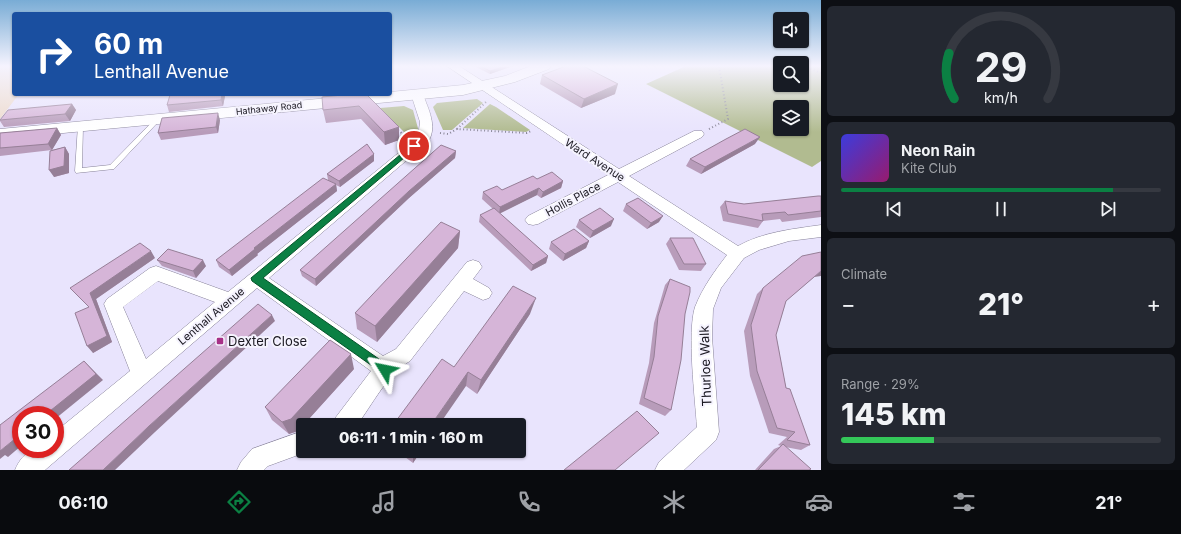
<!DOCTYPE html>
<meta charset="utf-8">
<style>
:root{--surface:#171b24;--page:#242831;--text:#f1f3f6;--muted:#9ea1a6;--line:#363941;--accent:#0b8043}
body{margin:0;font-family:Inter,sans-serif;background:var(--page);color:var(--text);height:100vh;display:flex;flex-direction:column;font-size:15px;white-space:nowrap}
*{box-sizing:border-box;margin:0}
p{font-size:13px;color:var(--muted)}
.icon{flex:none;width:22px;height:22px;fill:none;stroke:currentColor;stroke-width:2;stroke-linecap:round;stroke-linejoin:round}
.map{position:relative;flex:1;overflow:hidden}
.side{display:flex;flex-direction:column;gap:6px;padding:6px;background:#0d0f14;width:360px}
.side>*{flex:none}
.top-card{position:absolute;left:12px;top:12px;width:380px;height:84px;border-radius:4px;box-shadow:0 1px 3px #0004;background:#1a4fa0;color:#fff;overflow:hidden}
.buttons{position:absolute;left:773px;top:12px;display:grid;gap:8px}
.buttons a{display:grid;place-items:center;width:36px;height:36px;border-radius:4px;background:var(--surface);box-shadow:0 1px 3px #0004;font-size:20px}
.speed{position:absolute;left:12px;top:406px;display:flex;gap:8px;font-size:20px;font-weight:700;text-align:center}
.speed>*{display:grid;place-content:center;width:52px;height:52px;border-radius:50%;background:var(--surface);box-shadow:0 1px 3px #0004;line-height:1}
.speed .limit{border:6px solid #d22;background:#fff;color:#111}
.pin{position:absolute;display:grid;place-items:center;width:34px;height:34px;color:#fff;margin:-17px;border:2px solid #fff;border-radius:50%;box-shadow:0 1px 4px #0007}
.me{position:absolute;width:44px;margin:-22px;rotate:305deg;stroke-linejoin:round;filter:drop-shadow(0 0 3px #0008)}
.turn{display:flex;align-items:center;gap:14px;height:84px;padding:0 16px;font-size:18px}
.turn .icon{width:52px;height:52px;stroke-width:2.5}
.turn b{display:block;font-size:28px;line-height:34px}
.big{font-size:30px;font-weight:800;line-height:1.1}
.side .card{flex:1;display:flex;flex-direction:column;justify-content:center;gap:6px;min-width:0;padding:0 14px;border-radius:6px;background:var(--page)}
.side .dial{align-items:center;gap:0}
.dial svg{height:104px;overflow:visible;fill:none;stroke:var(--line);stroke-width:7;stroke-linecap:round;text-anchor:middle}
.dial text{fill:var(--text);stroke:none}
.song{display:flex;align-items:center;gap:12px}
.cover{width:48px;height:48px;border-radius:6px;background:linear-gradient(135deg,hsl(240 70% 55%),hsl(320 70% 35%))}
.played{height:4px;border-radius:2px;background:linear-gradient(90deg,var(--accent) 85%,var(--line) 85%)}
.keys{display:flex;justify-content:space-around;direction:ltr}
.heat{display:flex;justify-content:space-between;align-items:center;font-size:22px;direction:ltr}
.charge{height:6px;border-radius:3px;background:linear-gradient(90deg,#34c759 29%,var(--line) 0)}
.trip{position:absolute;left:296px;top:418px;width:230px;height:40px;border-radius:4px;background:var(--surface);box-shadow:0 1px 3px #0004;font-weight:800;line-height:40px;text-align:center}
.tab-bar{display:flex;height:64px;justify-content:space-around;align-items:center;background:#090b0e;color:var(--muted)}
.tab-bar .icon{width:28px;height:28px}
.tab-bar .on{color:var(--accent)}
.tab-bar b{font-size:18px;color:var(--text)}
main{display:flex;flex:1;min-height:0}
.map>svg:first-child{display:block}
.education{fill:#eddaca}
.green{fill:#b1bb90;fill-rule:evenodd}
.lines{fill:none;stroke-linecap:round;stroke-linejoin:round}
.lane-casing{stroke:#878299;stroke-width:1}
.street-casing{stroke:#878299;stroke-width:1}
.secondary-casing{stroke:#878299;stroke-width:1}
.path{stroke:#8a8798;stroke-width:2;stroke-dasharray:1 2.5;stroke-linecap:butt}
.lane{fill:#fff;fill-rule:evenodd}
.street{fill:#fff;fill-rule:evenodd}
.secondary{fill:#fff;fill-rule:evenodd}
.wall{fill:#b89cba}
.shaded-wall{fill:#967f97}
.building{fill:#d6b5d8;stroke:#967f97}
.route{fill:#0b8043;stroke:#07532c}
.poi-dot{fill:#a73087;stroke:#f5f3fe;stroke-width:1.5}
.labels{text-anchor:middle;dominant-baseline:central;stroke-width:4;stroke-linejoin:round;paint-order:stroke}
.far-street-label{font-size:9px;fill:#191720;stroke:#f5f3fe}
.street-label{font-size:11px;fill:#191720;stroke:#f5f3fe}
.near-poi-label{font-size:13px;fill:#191720;stroke:#f5f3fe;text-anchor:start}
.near-street-label{font-size:13px;fill:#191720;stroke:#f5f3fe}
</style>
<main>
<div class="map">
<svg width="821" height="470" viewBox="0 0 821 470">
<rect width="100%" height="100%" fill="#e9e4fd"/>
<path class="education" d="M0 66H14V94H19L0 119Z"/>
<path class="green" d="M686 66H780V85H802V66H821V161L812 167 646 84ZM780 107H802V129H780Z
M477 99 483 103 452 130H443L433 107 437 103Z
M490 104 496 107 530 130 526 132 463 128Z
M404 106 413 110 419 132 411 139 380 108Z"/>
<g class="lines">
<defs>
<path id="lane" d="M158 117 160 118V120L114 169 76 173 75 171 78 125 80 124 83 126 82 168 110 165 156 118Z"/>
<path id="street" d="M447 66H459L619 169 694 131H702L704 134 702 137 629 176 738 246C763 232 793 229 821 225V237L789 241 759 250 744 258 721 288 713 309 712 337 719 432 716 440 684 470H655L659 462 697 427C695 399 687 332 695 307 703 287 714 272 727 255L618 182 538 224 533 225 528 224 525 220 528 216 608 175Z
M417 91 423 94C428 109 438 126 428 142L269 278 383 356 396 349 467 262 473 260 479 262 482 267 473 279 489 288 492 293 489 298 483 300 464 291 410 361C388 373 372 405 357 425H333L336 417 371 371 257 288 45 470H15C24 449 35 449 55 449V432L130 371 104 304 107 299 150 268 156 266 228 292 418 137 420 122 411 94ZM158 281 215 302 146 359 123 307Z
M303 431V451H309L268 466 264 470H237L241 462 252 449Z"/>
<path id="secondary" d="M531 66H551L549 69 515 82 463 95 0 139V129L371 94H390V92L463 85 505 76Z"/>
</defs>
<use href="#lane" class="lane-casing"/>
<use href="#street" class="street-casing"/>
<use href="#secondary" class="secondary-casing"/>
<path class="path" d="M778 66 780 67
M804 66 821 73
M457 129 486 102
M709 129 728 119 719 66
M398 130 406 137
M440 133 448 134 457 129 527 133 531 131"/>
<use href="#lane" class="lane"/>
<use href="#street" class="street"/>
<use href="#secondary" class="secondary"/>
</g>
<path class="wall" d="M474 66H513L490 74Z
M542 75 615 94 581 108 540 84Z
M323 94H366L399 127V140L385 145 361 119 326 123 323 110Z
M225 96 223 106 169 112 167 105Z
M72 104 76 110 70 121 4 127 0 121V120Z
M220 120 218 133 161 140 158 133Z
M57 128 61 135 52 150 65 147 69 154V173L54 177 52 150 0 156V133Z
M755 144 701 174 686 166 690 159Z
M456 151 455 158 409 198 316 286 302 276 300 270Z
M374 154V161L340 187 336 185 337 191 257 254 258 255 232 276 219 267 216 260 328 180 327 174Z
M537 179 563 181 561 188 541 198 537 195 499 213 548 256 546 263 531 271 479 222 480 215 493 209 482 199 483 192 502 190Z
M821 196V217L782 222 780 219 763 221 758 228 723 221 720 207 725 201 744 204Z
M626 204 659 222 647 229 623 211Z
M579 220 611 226 590 238 576 227Z
M460 231 458 248 377 342 357 329 355 313Z
M670 238 706 264 701 271 679 270 666 244Z
M589 241 586 248 563 261 549 249 551 242Z
M155 258 96 299 112 342 93 353 89 307 70 288Z
M157 260 206 266 196 278 162 266Z
M814 277 786 301 776 335 786 388 810 445 801 450 785 447 809 470H755L774 449 781 446 778 445 787 437 769 433 750 376 744 331 757 294 763 288Z
M670 279 685 314 671 410 665 416 639 404 649 363 654 323 665 285Z
M530 314 477 394 466 386 454 367Z
M354 369 298 431 289 434 272 420 265 407Z
M397 451H421L413 463Z"/>
<path class="shaded-wall" d="M505 66H513L490 74V71Z
M618 84 615 94 581 108 584 99Z
M222 94H224L225 96 223 106 221 100Z
M72 104 76 110 70 121 65 114Z
M218 113 220 120 218 133 216 127Z
M399 127V140L385 145 384 132Z
M57 128 61 135 52 150 48 144Z
M760 137 755 144 701 174 705 167Z
M65 147 69 154V173L54 177 49 170Z
M456 151 455 158 409 198 316 286 315 279 409 191Z
M374 154V161L340 187 339 181Z
M563 181 561 188 541 198 543 192Z
M336 184 337 191 257 254 258 255 232 276 229 270 254 248Z
M539 188 537 195 499 214 500 207Z
M663 216 659 222 647 229 651 223Z
M614 219 611 226 590 238 593 231Z
M460 231 458 248 377 342 375 326Z
M589 241 586 248 563 261 565 254Z
M151 251 155 258 96 299 112 342 93 353 87 346 90 293Z
M548 256 546 263 531 271 533 265Z
M203 260 206 266 196 278 193 271Z
M821 271V276L814 277 785 302Z
M536 298 530 314 477 394 481 380Z
M272 315 275 321 155 432 115 470H103L149 426Z
M351 354 354 369 298 431 289 434 282 422Z
M84 361 103 380 55 419V415H45Z
M468 372 466 386 439 425H431Z
M21 434V446L8 457 5 455 0 459V451Z
M413 451H421L413 463Z"/>
<path class="building" d="M480 66H505L490 71Z
M566 66H583L618 84 584 99 542 75Z
M178 94H222L221 100 167 105 170 95Z
M353 94H366L399 127 384 132 359 106 323 110 322 97Z
M72 104 65 114 0 120 8 110Z
M218 113 216 127 158 133 162 118Z
M57 128 48 144 0 148V133Z
M745 129 760 137 705 167 690 159 726 139Z
M367 144 374 154 339 181 327 174Z
M441 145 456 151 409 191 315 279 300 270Z
M65 147 64 166 49 170 50 151Z
M552 172 563 181 543 192 539 188 500 207 483 192 497 186 502 190 533 176 537 179Z
M323 178 336 184 254 248 255 249 229 270 216 260Z
M818 196H821V211L788 215 785 212 762 214 763 221 728 214 725 201 744 204Z
M638 198 663 216 651 223 626 204Z
M494 208 548 256 533 265 480 215Z
M600 208 614 219 593 231 579 220Z
M441 222 460 231 375 326 355 313Z
M574 229 589 241 565 254 551 242Z
M670 238H693L706 264H684Z
M140 243 151 251 90 293 107 336 87 346 75 313 89 307 70 288Z
M168 249 203 260 193 271 157 260Z
M821 252V271L786 301 776 335 786 388 790 389 810 445 787 440 795 432 777 428 757 371 751 325 763 288 802 256Z
M670 279 690 287V292L685 314 681 360 671 410 644 398 654 357 658 316Z
M513 286 536 298 481 380 468 372 431 425H393L442 359 454 367Z
M258 304 272 315 149 426 103 470H69Z
M330 340 351 354 291 419 282 422 265 407Z
M84 361 96 374 45 415H21V434L0 451V425Z
M637 411 659 433 615 470H564Z
M783 444 811 469 809 470H758Z"/>
<linearGradient id="sky" x2="0" y2="1"><stop stop-color="#79acd5"/><stop offset="0.5" stop-color="#f5f3fe"/><stop offset="1" stop-color="#f5f3fe" stop-opacity="0"/></linearGradient>
<rect width="821" height="132" fill="url(#sky)"/>
<path class="route" d="M412 145 418 146 263 278 389 366 391 370 389 373 385 375 252 281 251 278Z"/>
<rect class="poi-dot" x="216" y="337" width="8" height="8" rx="2"/>
<g class="labels">
<g class="far-street-label">
<text transform="translate(269 108) rotate(-6)">Hathaway Road</text>
</g>
<g class="street-label">
<text transform="translate(595 160) rotate(33)">Ward Avenue</text>
<text transform="translate(573 199) rotate(-28)">Hollis Place</text>
<text transform="translate(211 316) rotate(-40)">Lenthall Avenue</text>
</g>
<g class="near-poi-label">
<text x="228" y="341">Dexter Close</text>
</g>
<g class="near-street-label">
<text transform="translate(705 366) rotate(-92)">Thurloe Walk</text>
</g>
</g>
</svg>
<div class="buttons">
<a><svg class="icon" aria-label="sound" viewBox="0 0 24 24"><path d="M4 9h4l5-4v14l-5-4H4zM17 9q2 3 0 6"/></svg></a>
<a><svg class="icon" aria-label="search" viewBox="0 0 24 24"><circle cx="10" cy="10" r="6"/><path d="M15 15l6 6"/></svg></a>
<a><svg class="icon" aria-label="layers" viewBox="0 0 24 24"><path d="M12 4l9 5-9 5-9-5zM3 14l9 5 9-5"/></svg></a>
</div>
<div class="speed"><div class="limit">30</div></div>
<div class="pin" style="left:414px;top:146px;background:#d93025"><svg class="icon" aria-label="arrive" viewBox="0 0 24 24"><path d="M6 21V4h12l-3 4 3 4H6"/></svg></div>
<svg class="me" style="left:385px;top:370px" viewBox="-20 -20 40 40"><path d="M0-17L14 15 0 8-14 15z" fill="#0b8043" stroke="#fff" stroke-width="4"/></svg>
<div class="trip">06:11 · 1 min · 160 m</div>
<div class="top-card">
<div class="turn"><svg class="icon" aria-label="right" viewBox="0 0 24 24"><path d="M7 20v-9h11M14 6l5 5-5 5"/></svg><div><b>60 m</b>Lenthall Avenue</div></div>
</div>
</div>
<section class="side">
<div class="card dial"><svg viewBox="0 0 100 80">
<path d="M14 69A42 42 0 1 1 86 69"/>
<path d="M14 69A42 42 0 0 1 10 34" stroke="#0b8043"/>
<text x="50" y="56" font-size="32" font-weight="700">29</text>
<text x="50" y="72" font-size="11">km/h</text>
</svg></div>
<div class="card">
<div class="song"><i class="cover"></i><div><b>Neon Rain</b><p>Kite Club</p></div></div>
<div class="played"></div>
<div class="keys"><svg class="icon" aria-label="previous" viewBox="0 0 24 24"><path d="M18 5L8 12l10 7zM5 5v14"/></svg><svg class="icon" aria-label="pause" viewBox="0 0 24 24"><path d="M8 5v14M16 5v14"/></svg><svg class="icon" aria-label="next" viewBox="0 0 24 24"><path d="M6 5l10 7-10 7zM19 5v14"/></svg></div>
</div>
<div class="card"><p>Climate</p>
<div class="heat"><a>−</a><b class="big">21°</b><a>+</a></div>
</div>
<div class="card"><p>Range · 29%</p><b class="big">145 km</b><div class="charge"></div></div>
</section>
</main>
<nav class="tab-bar">
<b>06:10</b>
<svg class="icon on" aria-label="directions" viewBox="0 0 24 24"><path d="M12 3l9 9-9 9-9-9zM9 14v-3h6M13 9l2 2-2 2"/></svg>
<svg class="icon" aria-label="music" viewBox="0 0 24 24"><path d="M9 18V5l10-2v13"/><circle cx="6" cy="18" r="3"/><circle cx="16" cy="16" r="3"/></svg>
<svg class="icon" aria-label="phone" viewBox="0 0 24 24"><path d="M5 4h4l2 5-3 2q2 4 5 5l2-3 5 2v4C11 20 4 13 5 4z"/></svg>
<svg class="icon" aria-label="climate" viewBox="0 0 24 24"><path d="M12 3v18M4 7l16 10M4 17L20 7"/></svg>
<svg class="icon" aria-label="car" viewBox="0 0 24 24"><path d="M5 17H2v-5l4-1 3-4h7l3 4 3 1v5h-3M9 17h6M6 11h13"/><circle cx="7" cy="17" r="2"/><circle cx="17" cy="17" r="2"/></svg>
<svg class="icon" aria-label="filters" viewBox="0 0 24 24"><path d="M4 7h16M4 17h16"/><circle cx="9" cy="7" r="2"/><circle cx="15" cy="17" r="2"/></svg>
<b>21°</b>
</nav>
